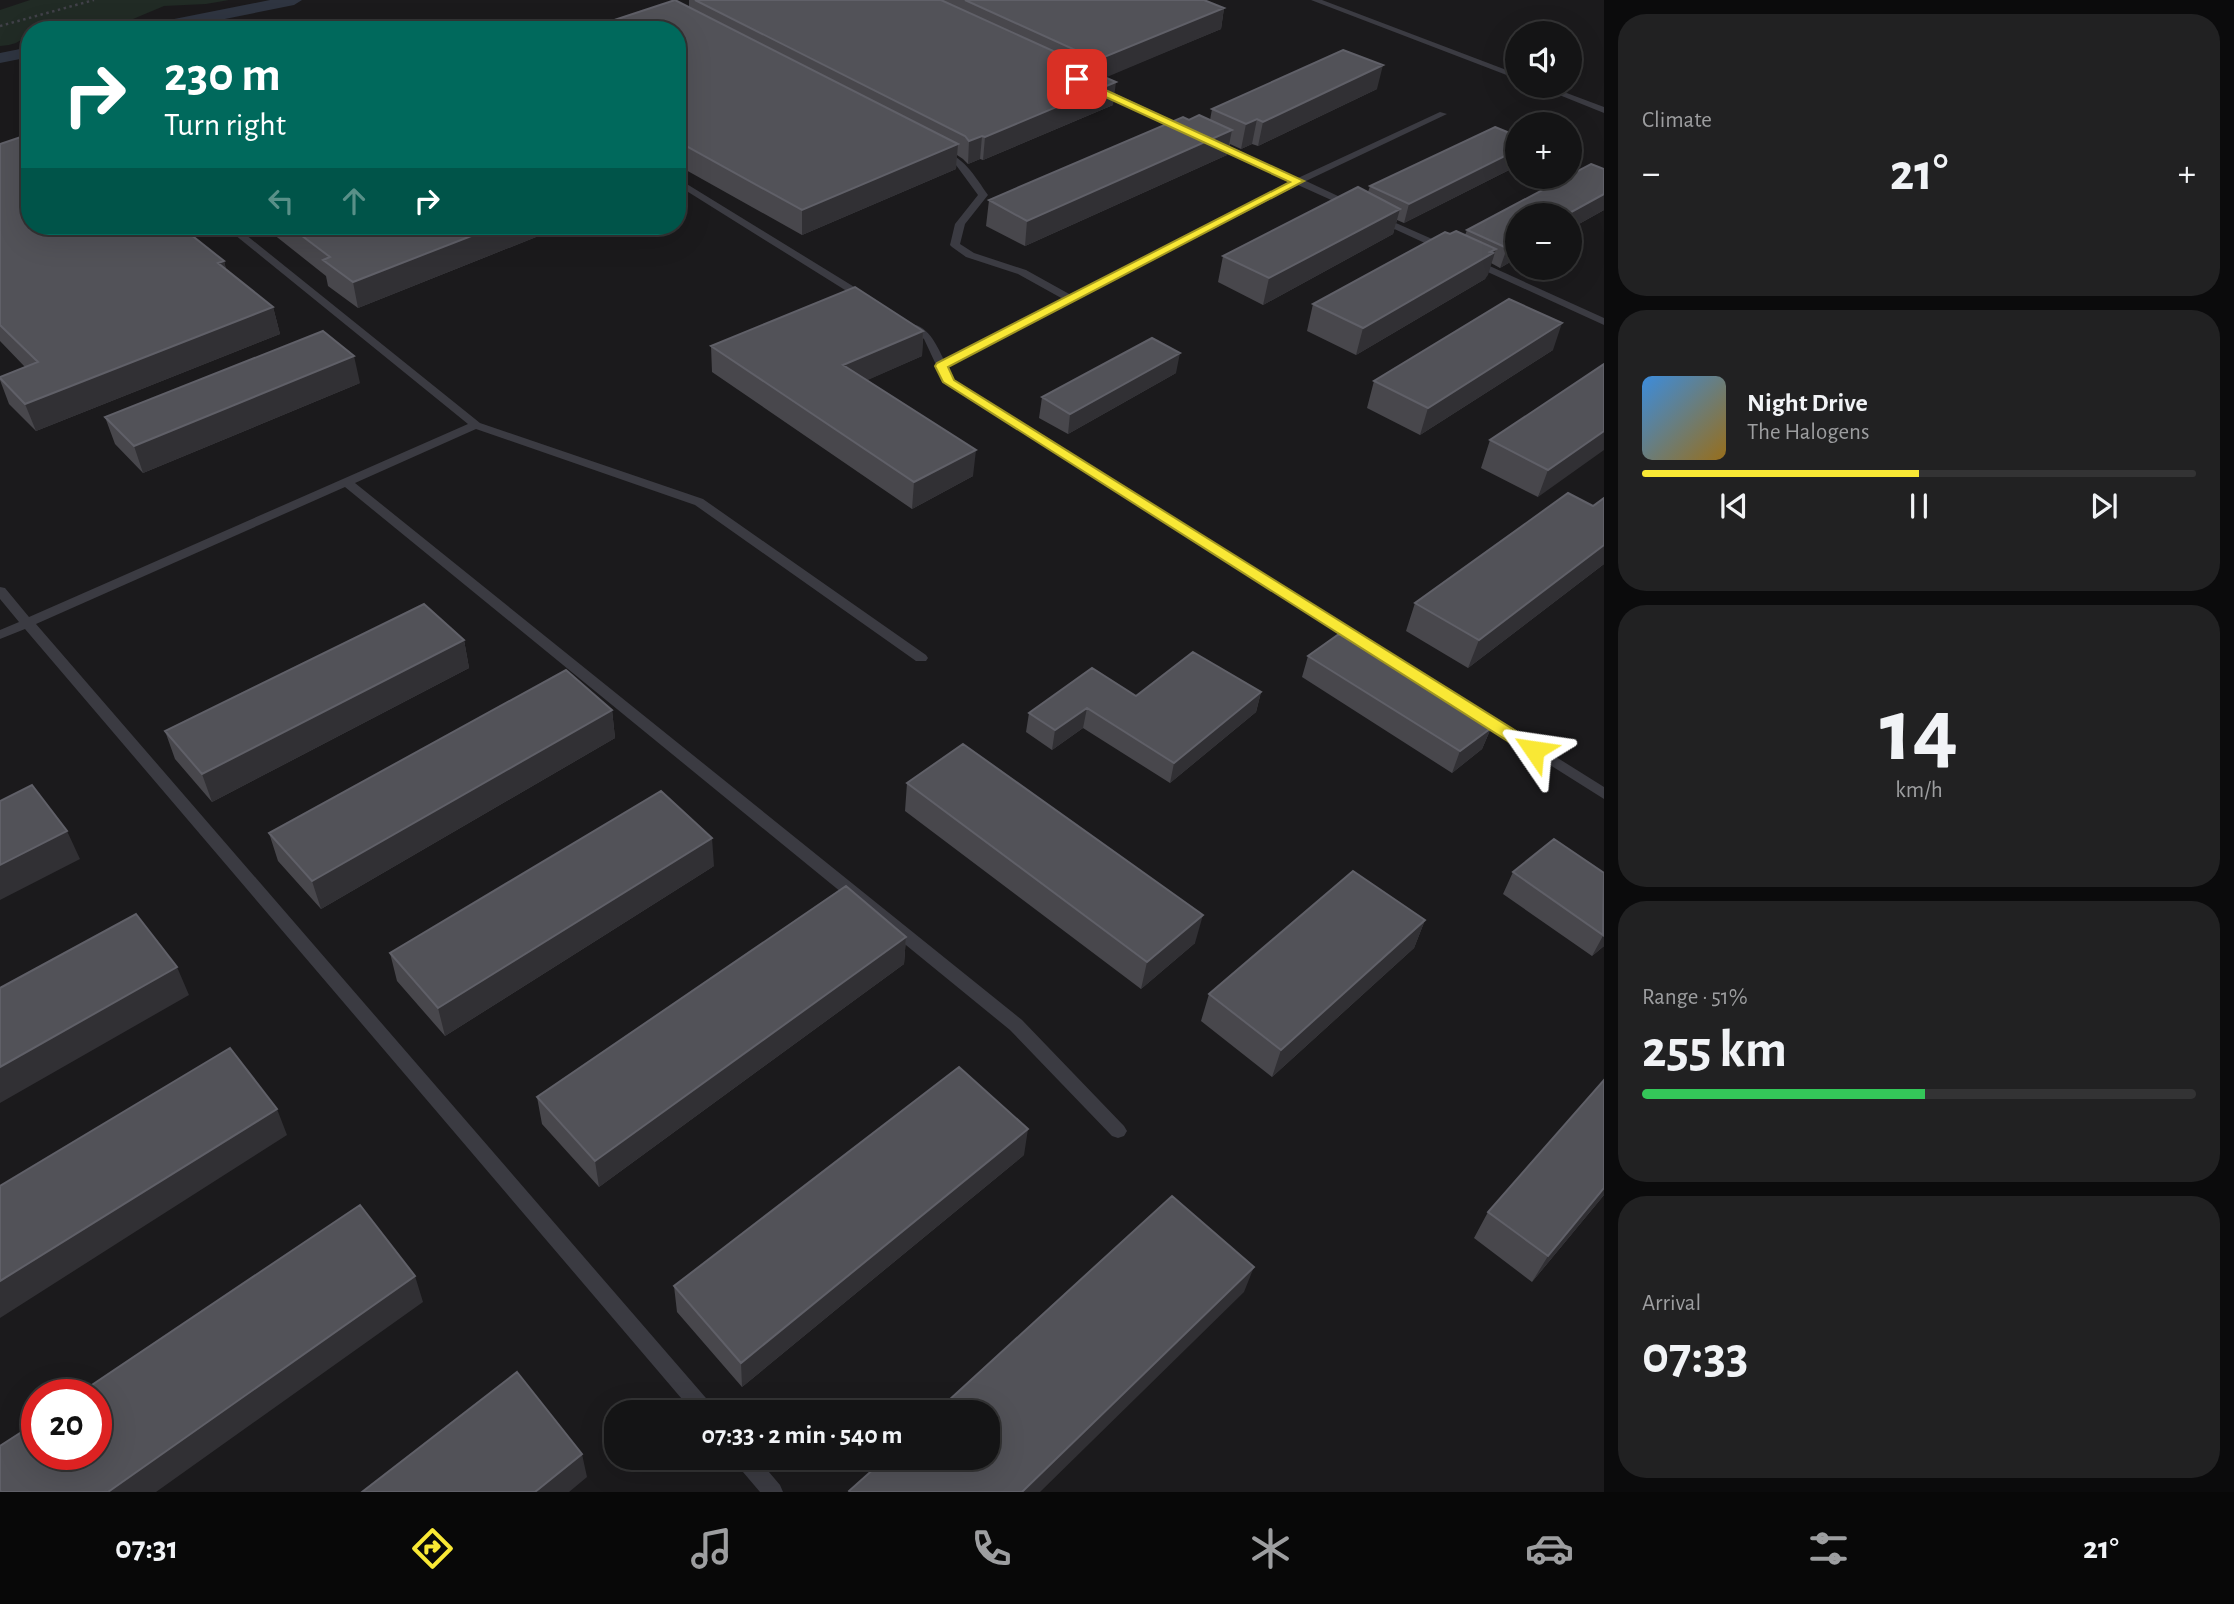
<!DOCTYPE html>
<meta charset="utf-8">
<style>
:root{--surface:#141415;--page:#212122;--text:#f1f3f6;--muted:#9d9ea0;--line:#333334;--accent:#f9e835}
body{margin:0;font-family:"Alegreya Sans",sans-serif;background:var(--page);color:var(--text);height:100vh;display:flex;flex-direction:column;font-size:26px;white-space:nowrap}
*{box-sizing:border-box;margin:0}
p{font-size:23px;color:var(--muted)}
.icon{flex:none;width:38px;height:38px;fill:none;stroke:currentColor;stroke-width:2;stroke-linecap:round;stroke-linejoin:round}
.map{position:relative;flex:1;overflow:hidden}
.details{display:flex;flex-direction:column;gap:14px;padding:14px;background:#0b0b0c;width:630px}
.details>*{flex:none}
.top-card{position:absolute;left:21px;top:21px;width:665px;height:214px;border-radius:28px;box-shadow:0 7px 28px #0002,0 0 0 2px var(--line);background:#00695c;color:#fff;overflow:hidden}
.fabs{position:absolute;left:1505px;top:21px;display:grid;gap:14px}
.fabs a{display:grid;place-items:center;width:77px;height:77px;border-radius:50%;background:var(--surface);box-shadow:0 7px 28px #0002,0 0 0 2px var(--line);font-size:35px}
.speed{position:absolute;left:21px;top:1379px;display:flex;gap:14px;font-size:35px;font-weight:700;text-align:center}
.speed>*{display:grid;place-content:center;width:91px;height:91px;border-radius:50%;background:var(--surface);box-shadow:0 7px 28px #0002,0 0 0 2px var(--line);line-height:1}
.speed .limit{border:10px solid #d22;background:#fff;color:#111}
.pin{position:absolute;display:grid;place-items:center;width:60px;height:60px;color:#fff;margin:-30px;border-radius:14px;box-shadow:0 4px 10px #0006}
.me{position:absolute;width:77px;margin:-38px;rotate:302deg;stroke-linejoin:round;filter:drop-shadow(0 0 5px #0008)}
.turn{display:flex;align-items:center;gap:24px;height:147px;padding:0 28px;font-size:32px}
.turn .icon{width:91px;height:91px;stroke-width:2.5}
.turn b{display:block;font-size:49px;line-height:60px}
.lanes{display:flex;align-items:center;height:66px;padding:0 28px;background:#0003;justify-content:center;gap:35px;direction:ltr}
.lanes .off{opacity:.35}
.big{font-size:52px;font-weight:700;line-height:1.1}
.details .card{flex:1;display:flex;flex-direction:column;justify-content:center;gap:10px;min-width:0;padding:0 24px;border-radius:28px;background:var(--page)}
.details .dial{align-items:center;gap:0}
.dial b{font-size:91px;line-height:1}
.song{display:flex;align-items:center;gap:21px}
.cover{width:84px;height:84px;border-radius:10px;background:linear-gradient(135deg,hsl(210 70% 55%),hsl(40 70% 35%))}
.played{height:7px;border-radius:4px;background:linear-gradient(90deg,var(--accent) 50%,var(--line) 50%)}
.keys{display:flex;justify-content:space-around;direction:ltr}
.heat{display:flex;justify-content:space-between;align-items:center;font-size:38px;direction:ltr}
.charge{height:10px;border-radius:5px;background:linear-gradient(90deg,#34c759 51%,var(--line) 0)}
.trip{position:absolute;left:604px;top:1400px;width:396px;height:70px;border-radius:28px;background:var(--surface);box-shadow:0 7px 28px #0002,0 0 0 2px var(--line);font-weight:700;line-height:70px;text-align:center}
.tab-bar{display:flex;height:112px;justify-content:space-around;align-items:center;background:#080808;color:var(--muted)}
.tab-bar .icon{width:49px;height:49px}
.tab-bar .on{color:var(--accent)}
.tab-bar b{font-size:32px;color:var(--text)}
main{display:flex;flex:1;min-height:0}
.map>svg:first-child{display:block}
.green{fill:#212b25}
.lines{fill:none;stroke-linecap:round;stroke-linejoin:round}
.canal{fill:#2f3541;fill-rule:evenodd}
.path{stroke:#414149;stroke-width:2.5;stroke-dasharray:2.5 3.5;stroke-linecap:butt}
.lane{fill:#3b3b42;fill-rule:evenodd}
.wall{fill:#48474c}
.shaded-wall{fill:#313034}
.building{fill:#525258;stroke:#606068;stroke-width:2}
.route{fill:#f9e835;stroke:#a29722;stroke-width:2}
</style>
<main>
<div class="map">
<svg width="1604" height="1492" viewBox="0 0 1604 1492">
<rect width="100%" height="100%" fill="#1b1a1c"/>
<path class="green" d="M30 0H229L206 4 164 6 133 19 69 28 60 20C54 22 43 22 37 25 21 34 28 44 0 46V10Z"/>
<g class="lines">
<path class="canal" d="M270 0H302L294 5 170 30H136L144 25Z
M30 47V57L0 63V53Z"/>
<path class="path" d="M0 26 94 0"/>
<path class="lane" d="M1311 0H1322L1517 74V79Z
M1097 85 1189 128 1190 130 1183 132 1094 90 1093 88Z
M1537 86H1548L1604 107V113Z
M1440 112 1447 114 1306 181 1355 204V208H1349L1298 185 947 367 954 380 1604 787V799L945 384 924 339 904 326 905 324C927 322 936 344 944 360L1063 299 1018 274 966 257 952 247 950 245 955 224 978 195 956 165 938 156V152C961 151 976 178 988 195L965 224 960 244 974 253 1026 270 1071 295 1291 181 1208 143V139H1214L1298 178Z
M677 178 869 296 870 298 869 300H861L677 185Z
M1380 216 1448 246 1449 248 1440 250 1377 221V217Z
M224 226H235L480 423 703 499 926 655 928 658 926 661H916L695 505 476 429 355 483 1022 1020 1124 1126 1127 1131 1124 1136 1118 1138 1112 1136 1010 1030 345 487 36 624 712 1405 715 1412H693L25 629 0 639V630L19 622 0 599V587L5 588 29 617 468 424Z
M1472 258 1604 318V325L1468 263 1467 261Z
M734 1458H757L780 1485 783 1492H760L737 1465Z"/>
</g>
<path class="wall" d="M689 0H1204L1224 8 1221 29 1105 77 1113 105 983 160 980 159 968 164 963 159 957 155 956 169 802 235 677 165V30L689 8Z
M1377 89 1258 146 1252 144 1241 149 1230 144 1227 155 1025 246 986 226 989 200 1189 120H1210L1212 109Z
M1517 136V166L1404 223 1397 220 1393 234 1263 305 1218 282 1223 256 1368 192 1370 186Z
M0 144 224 261 226 270 273 307 280 334 36 431 9 404 0 380V377L25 367 0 341Z
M1604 169V210L1570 229V215H1517V258L1500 268 1491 263 1485 279 1356 355 1307 331 1313 304 1450 234 1465 235 1467 230Z
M263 226H561V227L358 308 328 286 326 276Z
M923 331 922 356 867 380 973 476 912 509 712 372 711 346Z
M1553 350 1420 435 1367 408 1374 381Z
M1604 364 1538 497 1481 468 1490 440Z
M1176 373 1068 434 1039 418 1042 397Z
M360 383 143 473 115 444 105 417Z
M1604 498V564L1468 668 1406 631 1415 603 1593 506Z
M464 640 469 668 212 802 175 759 165 731Z
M1308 656 1491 728 1482 749 1452 773 1302 677Z
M1261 692 1256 712 1170 783 1083 728 1052 750 1026 732 1029 713 1136 696Z
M612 710 615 738 321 909 278 861 269 833Z
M907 783 1195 943 1141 989 905 811Z
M714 866 445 1036 397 981 390 953Z
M1513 872 1604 873V946L1592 956 1503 894Z
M1425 920 1414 948 1272 1077 1201 1021 1209 994Z
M906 937 904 964 599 1187 542 1124 537 1097Z
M1604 1080V1195L1532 1282 1474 1238 1488 1212Z
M1024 1155 742 1387 677 1312 674 1286Z"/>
<path class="shaded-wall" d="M1224 8 1221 29 1095 82 1097 60Z
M1383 65 1377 89 1258 146 1263 122Z
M1116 82 1113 105 983 160 985 137Z
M1257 119 1252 144 1241 149 1246 124Z
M1232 130 1227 155 1025 246 1027 221Z
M982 136 980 159 968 164 969 141Z
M958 144 956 169 802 235V210Z
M1517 150V166L1404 223 1409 204Z
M1604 194V210L1570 229V215H1566Z
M1400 209 1393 234 1263 305 1269 278Z
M497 226H561V227L358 308 353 282Z
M1517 242V258L1500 268 1507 248Z
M1496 249 1488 275 1485 279 1356 355 1363 328Z
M224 261 231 287 218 263Z
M273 307 280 334 36 431 25 404Z
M1562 323 1553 350 1420 435 1428 408Z
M923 331 922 356 843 391V365Z
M1180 353 1176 373 1068 434 1070 414Z
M354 356 360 383 143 473 134 446Z
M1604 431V450L1538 497 1548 470Z
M976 450 973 476 912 509 914 482Z
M1604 545V564L1468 668 1479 640Z
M464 640 469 668 212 802 202 774Z
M1261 692 1256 712 1170 783 1174 763Z
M1087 708 1083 728 1052 750 1055 730Z
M612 710 615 738 321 909 312 881Z
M1491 728 1482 749 1452 773 1460 751Z
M67 831 80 859 0 900V865Z
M712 838 714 866 445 1036 438 1008Z
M1203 915 1195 943 1141 989 1147 962Z
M1425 920 1414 948 1272 1077 1281 1050Z
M1604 934V946L1592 956Z
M906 937 904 964 599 1187 595 1161Z
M177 967 189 995 0 1103V1067Z
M277 1109 287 1135 0 1318V1281Z
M1028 1129 1024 1155 742 1387 741 1363Z
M1604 1188V1195L1532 1282 1548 1256Z
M1254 1267 1244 1292 1040 1492H1022Z
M415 1276 423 1302 156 1492H108Z
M582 1454 587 1477 569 1492H535Z"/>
<path class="building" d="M675 0 958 144 802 210 677 141V30H584Z
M695 0H941L1084 65 1081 67 1116 82 985 137 982 136 969 141 965 136Z
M965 0H1204L1224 8 1097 60Z
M1343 50 1383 65 1263 122 1257 119 1246 124 1212 109Z
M1199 115 1232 130 1027 221 989 200 1183 117 1189 120Z
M1495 127 1517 136V150L1409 204 1370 186Z
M30 134V226H180L224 261 218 263 273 307 25 404 0 378V377L38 362 0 325V144Z
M1591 164 1604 169V194L1566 215H1517V242L1507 248 1467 230 1567 177H1570V175Z
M1358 187 1400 209 1269 278 1223 256Z
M289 226H497L353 282 323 260 330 257Z
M1456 231 1496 249 1490 252 1493 253 1363 328 1313 304 1445 232 1450 234Z
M855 287 923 331 843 365 976 450 914 482 711 346Z
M1509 299 1562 323 1428 408 1374 381Z
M323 331 354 356 134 446 105 417Z
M1152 338 1180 353 1070 414 1042 397Z
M1604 364V431L1548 470 1490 440Z
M1568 493 1593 506 1604 498V545L1479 640 1415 603Z
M424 604 464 640 202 774 165 731Z
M1339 634 1491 728 1460 751 1308 656Z
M1193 652 1261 692 1174 763 1087 708 1055 730 1029 713 1092 668 1136 696Z
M566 670 612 710 312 881 269 833Z
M963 744 1203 915 1147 962 907 783Z
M32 785 67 831 0 865V801Z
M661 791 712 838 438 1008 390 953Z
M1554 839 1604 873 1603 935 1513 872Z
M1353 871 1425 920 1281 1050 1209 994Z
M846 886 906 937 595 1161 537 1097Z
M136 914 177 967 0 1067V988Z
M230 1048 277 1109 0 1281V1186Z
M959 1067 1028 1129 741 1363 674 1286Z
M1604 1080V1188L1548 1256 1488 1212Z
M1172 1196 1254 1267 1022 1492H850L849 1491 886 1458H987V1412H936Z
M360 1205 415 1276 108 1492H1L0 1490V1446L37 1422V1454H96V1395H77Z
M517 1372 582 1454 535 1492H362Z"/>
<path class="route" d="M1077 77 1304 181 948 367 954 380 1540 746 1542 750 1540 754H1528L943 382 935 366 937 363 1290 182 1073 82 1072 79Z"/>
</svg>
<div class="fabs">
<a><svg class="icon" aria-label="sound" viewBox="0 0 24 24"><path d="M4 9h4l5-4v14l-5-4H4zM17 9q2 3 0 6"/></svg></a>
<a>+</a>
<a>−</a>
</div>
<div class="speed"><div class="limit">20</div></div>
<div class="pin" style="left:1077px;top:79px;background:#d93025"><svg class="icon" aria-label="arrive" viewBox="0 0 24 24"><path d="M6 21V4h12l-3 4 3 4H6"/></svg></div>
<svg class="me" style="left:1534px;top:750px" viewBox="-20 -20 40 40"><path d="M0-17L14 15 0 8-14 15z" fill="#f9e835" stroke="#fff" stroke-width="4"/></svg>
<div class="trip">07:33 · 2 min · 540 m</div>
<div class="top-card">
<div class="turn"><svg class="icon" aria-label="right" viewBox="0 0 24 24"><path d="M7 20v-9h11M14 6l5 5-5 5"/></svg><div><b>230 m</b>Turn right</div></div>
<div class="lanes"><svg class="icon off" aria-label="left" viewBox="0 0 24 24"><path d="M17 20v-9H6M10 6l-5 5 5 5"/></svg><svg class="icon off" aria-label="ahead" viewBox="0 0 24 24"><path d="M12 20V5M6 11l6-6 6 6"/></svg><svg class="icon" aria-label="right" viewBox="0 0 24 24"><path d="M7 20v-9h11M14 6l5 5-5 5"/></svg></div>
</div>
</div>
<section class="details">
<div class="card"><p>Climate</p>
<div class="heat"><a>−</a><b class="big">21°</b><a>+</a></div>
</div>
<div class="card">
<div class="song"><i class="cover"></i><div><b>Night Drive</b><p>The Halogens</p></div></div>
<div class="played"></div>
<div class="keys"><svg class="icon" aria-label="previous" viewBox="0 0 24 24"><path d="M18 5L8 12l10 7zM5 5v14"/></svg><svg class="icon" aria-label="pause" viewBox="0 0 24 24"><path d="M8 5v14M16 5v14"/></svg><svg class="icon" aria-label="next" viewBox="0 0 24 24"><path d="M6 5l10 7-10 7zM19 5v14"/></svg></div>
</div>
<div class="card dial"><b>14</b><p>km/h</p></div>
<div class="card"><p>Range · 51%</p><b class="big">255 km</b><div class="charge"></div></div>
<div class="card"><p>Arrival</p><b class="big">07:33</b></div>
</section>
</main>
<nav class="tab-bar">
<b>07:31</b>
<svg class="icon on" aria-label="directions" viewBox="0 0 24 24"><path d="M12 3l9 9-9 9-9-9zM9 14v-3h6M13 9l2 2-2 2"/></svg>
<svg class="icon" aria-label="music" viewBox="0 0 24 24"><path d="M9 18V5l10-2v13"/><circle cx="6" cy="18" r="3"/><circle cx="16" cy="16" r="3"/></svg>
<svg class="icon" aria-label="phone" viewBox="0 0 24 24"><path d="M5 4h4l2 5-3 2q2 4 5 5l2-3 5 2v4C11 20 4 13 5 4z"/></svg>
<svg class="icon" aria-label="climate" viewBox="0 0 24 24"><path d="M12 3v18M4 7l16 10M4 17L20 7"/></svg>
<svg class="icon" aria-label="car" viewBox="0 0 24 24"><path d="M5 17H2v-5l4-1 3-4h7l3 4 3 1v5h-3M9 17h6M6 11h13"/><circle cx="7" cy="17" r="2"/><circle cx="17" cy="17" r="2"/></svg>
<svg class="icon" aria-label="filters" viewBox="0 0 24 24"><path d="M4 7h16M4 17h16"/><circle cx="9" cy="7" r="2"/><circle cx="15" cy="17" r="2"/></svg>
<b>21°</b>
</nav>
